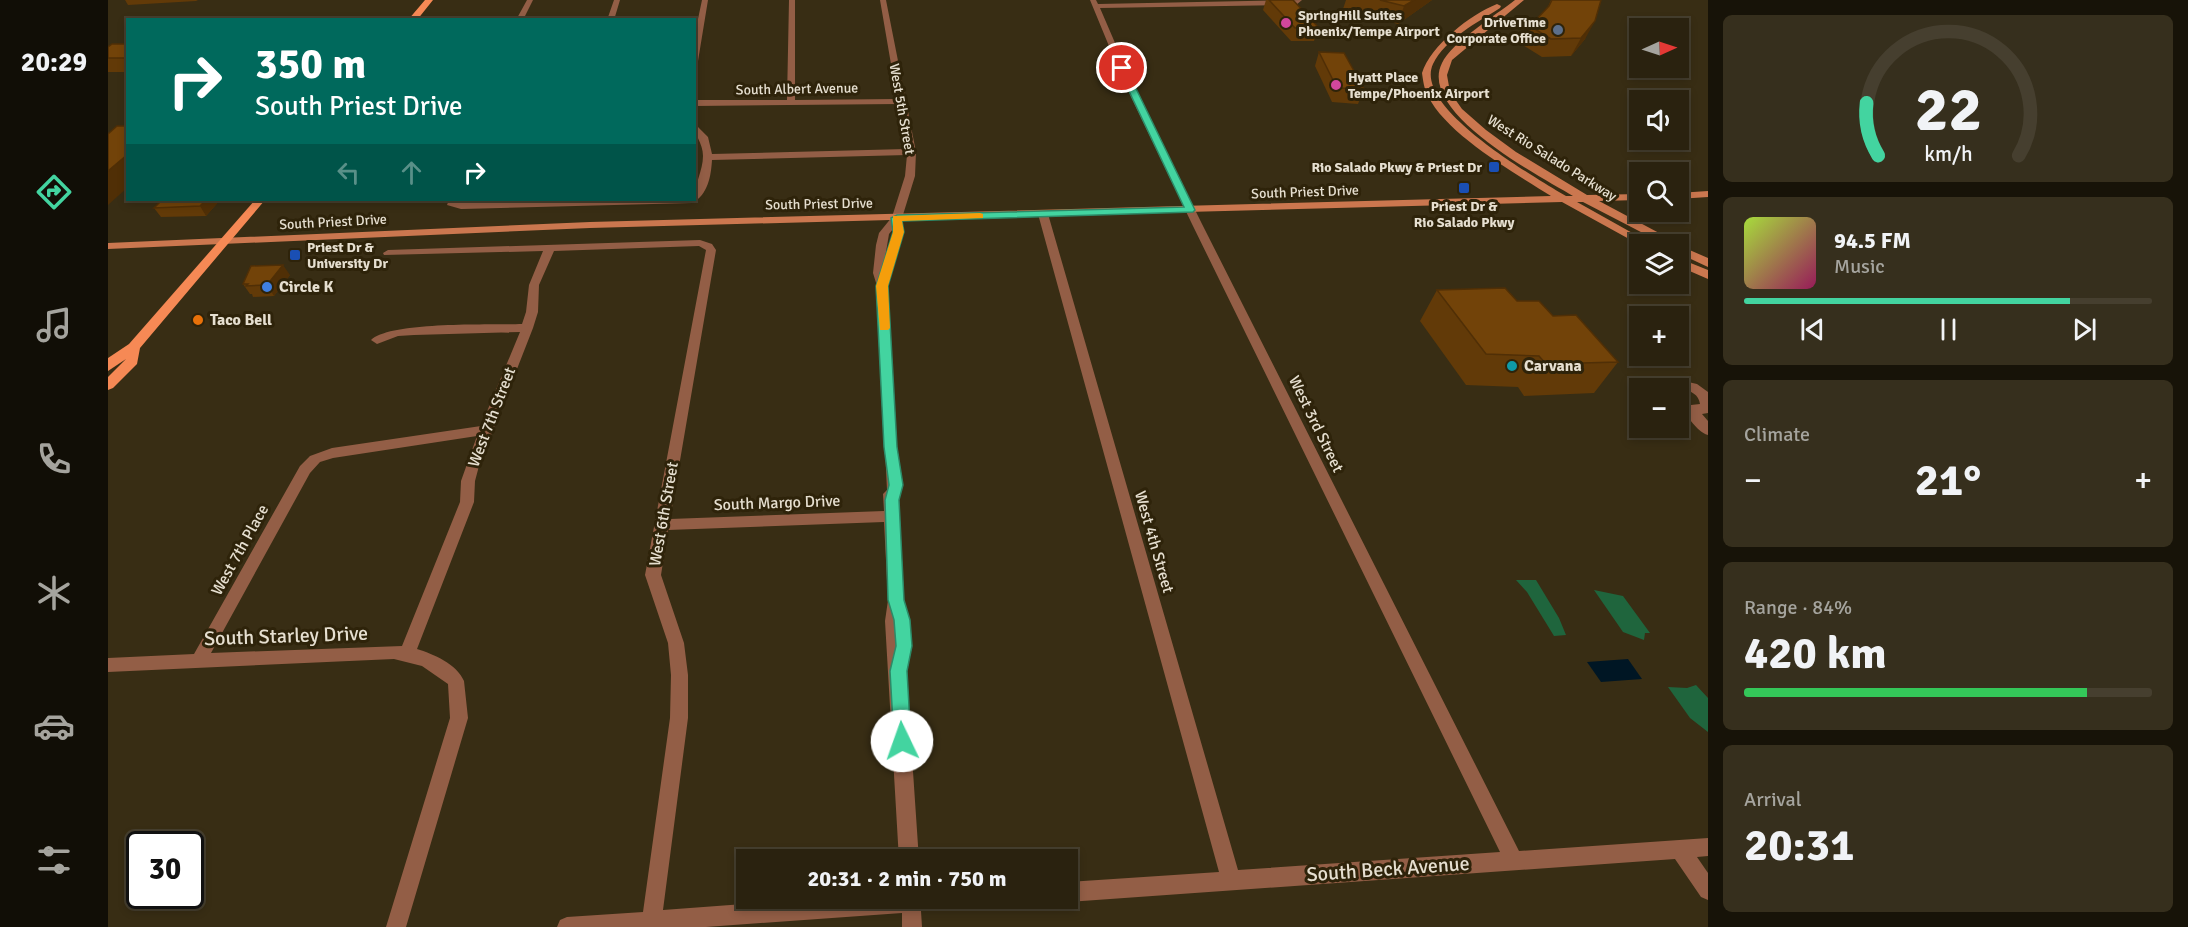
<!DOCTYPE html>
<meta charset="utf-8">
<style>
:root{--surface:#2a220f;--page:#362f1d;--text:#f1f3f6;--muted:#a5a49e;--line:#463f2f;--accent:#43d4a0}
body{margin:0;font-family:Signika,sans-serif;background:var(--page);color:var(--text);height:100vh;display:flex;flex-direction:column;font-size:22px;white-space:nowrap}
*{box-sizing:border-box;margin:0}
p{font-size:20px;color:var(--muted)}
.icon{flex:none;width:33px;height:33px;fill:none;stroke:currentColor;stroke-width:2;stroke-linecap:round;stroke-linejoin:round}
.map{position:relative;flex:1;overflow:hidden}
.side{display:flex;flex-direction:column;gap:15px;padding:15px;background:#171308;width:480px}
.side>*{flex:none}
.banner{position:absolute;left:18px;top:18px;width:570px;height:183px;border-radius:0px;box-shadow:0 3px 9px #0003,0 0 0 2px var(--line);background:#00695c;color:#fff;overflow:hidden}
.needle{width:39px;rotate:87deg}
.fabs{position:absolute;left:1521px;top:18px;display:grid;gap:12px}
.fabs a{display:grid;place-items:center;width:60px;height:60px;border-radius:0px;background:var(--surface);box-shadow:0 3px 9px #0003,0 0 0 2px var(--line);font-size:30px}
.speed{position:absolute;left:18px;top:831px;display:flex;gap:12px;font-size:30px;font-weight:700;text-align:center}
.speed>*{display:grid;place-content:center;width:78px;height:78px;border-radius:50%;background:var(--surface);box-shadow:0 3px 9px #0003,0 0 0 2px var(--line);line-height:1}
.speed .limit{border:3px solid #111;border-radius:9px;background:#fff;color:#111}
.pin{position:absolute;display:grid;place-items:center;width:51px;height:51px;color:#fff;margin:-26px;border:3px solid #fff;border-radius:50%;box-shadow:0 2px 6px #0007}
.me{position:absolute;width:66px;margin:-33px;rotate:357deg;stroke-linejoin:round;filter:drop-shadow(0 0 4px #0008)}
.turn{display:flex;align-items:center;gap:21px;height:126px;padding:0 30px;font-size:27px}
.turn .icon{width:78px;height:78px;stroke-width:2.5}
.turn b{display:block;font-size:42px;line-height:51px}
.lanes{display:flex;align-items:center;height:57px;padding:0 30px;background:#0003;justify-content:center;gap:30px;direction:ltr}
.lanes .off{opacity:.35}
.big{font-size:45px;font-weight:700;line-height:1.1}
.side .card{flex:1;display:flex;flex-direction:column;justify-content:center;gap:9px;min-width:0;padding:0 21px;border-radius:9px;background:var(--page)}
.side .dial{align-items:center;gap:0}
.dial svg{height:156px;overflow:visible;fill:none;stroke:var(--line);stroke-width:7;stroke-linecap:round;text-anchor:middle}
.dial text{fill:var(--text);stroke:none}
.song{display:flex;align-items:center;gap:18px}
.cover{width:72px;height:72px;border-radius:9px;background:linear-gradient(135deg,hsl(80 70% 55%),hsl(330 70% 35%))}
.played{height:6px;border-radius:3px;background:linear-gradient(90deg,var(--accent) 80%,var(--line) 80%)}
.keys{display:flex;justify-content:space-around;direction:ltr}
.heat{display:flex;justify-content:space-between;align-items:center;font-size:33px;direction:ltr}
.charge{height:9px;border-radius:4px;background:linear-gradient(90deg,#34c759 84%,var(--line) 0)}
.trip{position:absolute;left:628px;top:849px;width:342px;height:60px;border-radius:0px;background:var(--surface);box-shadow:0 3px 9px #0003,0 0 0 2px var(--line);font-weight:700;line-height:60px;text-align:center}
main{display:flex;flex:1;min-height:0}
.tabs{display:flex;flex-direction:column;width:108px;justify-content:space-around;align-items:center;background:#110e06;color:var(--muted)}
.tabs .icon{width:42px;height:42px}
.tabs .current{color:var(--accent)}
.tabs b{font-size:27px;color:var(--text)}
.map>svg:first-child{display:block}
.green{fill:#1f653d}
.water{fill:#001624}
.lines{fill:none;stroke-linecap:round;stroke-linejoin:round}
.minor{fill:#935e46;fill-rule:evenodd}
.tertiary{fill:#935e46;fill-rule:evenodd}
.secondary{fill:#cb774f;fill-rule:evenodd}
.primary{fill:#f68955;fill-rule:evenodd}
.wall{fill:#623a08}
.shaded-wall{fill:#502f06}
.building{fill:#724309;stroke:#502f06;stroke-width:1.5}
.route{fill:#43d4a0;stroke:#2c8a68;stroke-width:1.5}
.slow{fill:#f59e0b}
.hotel-dot{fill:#d1479c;stroke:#2e230a;stroke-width:2}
.service-dot{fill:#5c6f8a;stroke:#2e230a;stroke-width:2}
.transit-dot{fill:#1a4fb4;stroke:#2e230a;stroke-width:2}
.shop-dot{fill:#3f7fe0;stroke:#2e230a;stroke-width:2}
.food-dot{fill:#e8710a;stroke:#2e230a;stroke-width:2}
.culture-dot{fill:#0f9aa8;stroke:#2e230a;stroke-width:2}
.labels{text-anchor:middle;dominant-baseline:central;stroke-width:6;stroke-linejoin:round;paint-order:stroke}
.far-poi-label{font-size:14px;font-weight:bold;fill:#e6dfd0;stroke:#2e230a;text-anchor:start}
.far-street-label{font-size:14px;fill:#e6dfd0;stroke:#2e230a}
.poi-label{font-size:16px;font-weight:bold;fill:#e6dfd0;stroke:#2e230a;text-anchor:start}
.street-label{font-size:16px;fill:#e6dfd0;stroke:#2e230a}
.near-street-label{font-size:20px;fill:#e6dfd0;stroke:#2e230a}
</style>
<main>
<nav class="tabs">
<b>20:29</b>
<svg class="icon current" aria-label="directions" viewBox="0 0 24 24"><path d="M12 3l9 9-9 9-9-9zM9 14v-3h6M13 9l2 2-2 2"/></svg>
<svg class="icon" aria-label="music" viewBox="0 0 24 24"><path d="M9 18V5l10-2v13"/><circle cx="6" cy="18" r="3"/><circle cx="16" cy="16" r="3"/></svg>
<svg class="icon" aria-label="phone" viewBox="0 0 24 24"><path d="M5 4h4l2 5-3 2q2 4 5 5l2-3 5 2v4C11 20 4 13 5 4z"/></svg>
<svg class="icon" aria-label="climate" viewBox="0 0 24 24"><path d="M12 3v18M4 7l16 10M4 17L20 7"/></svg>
<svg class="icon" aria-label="car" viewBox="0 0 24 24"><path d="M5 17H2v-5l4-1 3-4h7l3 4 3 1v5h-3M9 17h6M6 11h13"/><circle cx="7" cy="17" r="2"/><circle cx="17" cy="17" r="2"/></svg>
<svg class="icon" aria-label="filters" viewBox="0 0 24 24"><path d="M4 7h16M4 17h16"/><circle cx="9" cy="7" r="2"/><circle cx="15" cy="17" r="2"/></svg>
</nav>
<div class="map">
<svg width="1600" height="927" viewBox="0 0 1600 927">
<rect width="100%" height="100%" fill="#382d14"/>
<path class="green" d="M1408 580H1428L1451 618 1458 635 1446 636 1419 592Z
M1486 590 1515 596 1542 633H1537L1536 640 1515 632Z
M1588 685 1600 698V732L1582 718 1560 687 1579 688Z"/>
<path class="water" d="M1520 659 1534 679 1493 682 1479 662Z"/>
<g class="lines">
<path class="minor" d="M419 0H425L415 20H408Z
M506 0H512L506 20H499Z
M594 0H600L590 61 586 63V38Z
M681 0H687V100L789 99 772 0H778L808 152 807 176 794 218 795 232 779 285 789 447 794 480 790 503 792 516 791 519C792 545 791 573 796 599 800 622 809 644 798 668L811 860H791L777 621 780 600 776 522 560 530 553 575 576 643 580 675V718L555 910 718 898H873L870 905 863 908 813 911 814 927H794V913L598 927H449L452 920 459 917 535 912 562 718 563 675 560 643 537 575 598 250 591 246 446 251 431 285 430 312 425 328 371 466 367 481 366 502 309 649C325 654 349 664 356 681L360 718 298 927H278L342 718 340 684 314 666 286 659 0 672V658L86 654 192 466 202 456 224 448 373 426 412 332 306 335 290 336 269 344 263 340C282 321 384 325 414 324L418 312 421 285 435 251 276 255 275 253 280 250 592 240 604 244 608 250 562 519 776 511 775 494 779 490 769 286 765 273 768 245 771 233 784 217 797 176 799 155 604 160C603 176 600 195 584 203L353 209 339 205 341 200H351L350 203H353L586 200C586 185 595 171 595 156 595 143 586 135 586 123L600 137 604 154 798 149 790 104 586 106V100H679ZM785 229V232L777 258 781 234ZM369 436 353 481 352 502 294 646 103 653 202 473 212 462 225 458Z
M982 0H988L990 4 1194 0 1188 5 992 8 1023 80 1094 224 1411 851 1600 838V856L1589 857 1600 873V900L1593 897 1567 859 960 902 953 899 960 898V882L1111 872 930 214 935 211 940 214 1130 870 1392 852 1084 224 1015 80Z"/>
<path class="tertiary" d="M1567 379 1589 384 1600 392V413L1594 414 1600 421V435C1587 431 1583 416 1570 411V401L1583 405 1592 404C1590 385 1560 389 1546 388L1556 380Z"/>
<path class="secondary" d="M1407 0H1416L1344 60 1339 75 1342 92 1354 109 1378 130 1408 152 1479 195 1532 194V200L1491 201 1568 242 1569 244H1556L1475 202H1469L1544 244 1532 245 1454 202 482 228 0 249V243L482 222 1443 196C1407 173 1339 135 1320 96 1316 89 1315 80 1314 73 1322 46 1363 14 1389 4L1393 6 1392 8C1370 22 1337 39 1325 64 1305 107 1422 174 1451 192L1458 196H1465C1431 176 1309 112 1334 63 1343 43 1388 15 1407 0Z
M1600 191V197L1570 199V193Z
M1570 245 1600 258V267L1570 253Z
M1570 258 1600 270V279L1570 266Z"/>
<path class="primary" d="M317 0H325L309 20H300Z
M147 200H157L32 348 29 364 5 388 0 390V377L18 359 0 371V358L21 344Z"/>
</g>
<path class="wall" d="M17 0H90L88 1 20 5Z
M1158 0H1185L1210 27 1206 41H1183L1155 10Z
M1238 0H1324L1290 24 1235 9Z
M1443 0H1493L1477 39 1463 56 1434 57 1413 44 1422 26 1439 9Z
M1211 52 1256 89 1250 104 1224 102 1207 66Z
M0 58H20V72H0Z
M112 200 98 216 53 217 46 208Z
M199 200H234L233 201 201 202Z
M182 275 166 296 145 297 144 294H142L135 284Z
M1329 290 1445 316 1510 362 1486 393 1416 396 1410 387 1358 385 1312 321Z"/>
<path class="shaded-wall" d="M1306 0H1324L1290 24 1296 6Z
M1487 21 1477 39 1463 56 1473 38Z
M20 154V187L0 205V171Z
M98 200H112L98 216 92 206Z
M175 265 182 275 166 296 159 285Z"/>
<path class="building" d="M1161 0H1185L1210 27 1187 28Z
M1272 0H1306L1296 6Z
M1444 0H1493L1487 21 1473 38 1443 39 1422 26 1441 6Z
M4 44H20V58H0V47Z
M1211 52 1236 53 1256 89 1229 88Z
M9 126H20V154L0 171V134Z
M54 200H98L92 206 46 208Z
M175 265 159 285 138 286 140 284H135L143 266Z
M1397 288 1409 301H1431L1445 316 1468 315 1510 362 1438 364 1431 356 1378 354 1329 290Z"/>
<path class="route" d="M1014 65 1018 68 1087 210 1085 212 794 221 796 232 780 286 789 447 795 485 791 500 796 600 802 620 804 646 799 671 803 741 801 747 794 749 788 747 786 741 782 671 788 646 786 620 780 600 777 500 781 485 776 447 768 286 785 232 783 218 789 215 1076 207 1010 68Z"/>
<path class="slow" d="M872 213 875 214V218L794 221 796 232 780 286 782 328 780 330H772L768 286 785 232V216Z"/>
<g class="hotel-dot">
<circle cx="1178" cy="23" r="6"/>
<circle cx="1228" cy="85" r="6"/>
</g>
<circle class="service-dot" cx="1450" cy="30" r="6"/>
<g class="transit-dot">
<rect x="1380" y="161" width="12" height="12" rx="3"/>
<rect x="1350" y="182" width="12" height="12" rx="3"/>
<rect x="181" y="249" width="12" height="12" rx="3"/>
</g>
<circle class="shop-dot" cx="159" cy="287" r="6"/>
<circle class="food-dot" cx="90" cy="320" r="6"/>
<circle class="culture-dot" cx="1404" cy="366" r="6"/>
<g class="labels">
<g class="far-poi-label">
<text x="1190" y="15">SpringHill Suites<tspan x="1190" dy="16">Phoenix/Tempe Airport</tspan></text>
<text x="1438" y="22" text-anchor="end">DriveTime<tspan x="1438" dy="16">Corporate Office</tspan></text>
<text x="1240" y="77">Hyatt Place<tspan x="1240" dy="16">Tempe/Phoenix Airport</tspan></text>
<text x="1374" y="167" text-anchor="end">Rio Salado Pkwy &amp; Priest Dr</text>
<text x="1356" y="206" text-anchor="middle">Priest Dr &amp;<tspan x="1356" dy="16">Rio Salado Pkwy</tspan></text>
<text x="199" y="247">Priest Dr &amp;<tspan x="199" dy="16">University Dr</tspan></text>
</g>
<g class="far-street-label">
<text transform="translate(689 89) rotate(-1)">South Albert Avenue</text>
<text transform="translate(794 109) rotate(80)">West 5th Street</text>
<text transform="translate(1444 158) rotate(32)">West Rio Salado Parkway</text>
<text transform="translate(1197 192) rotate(-2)">South Priest Drive</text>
<text transform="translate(711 204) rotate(-1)">South Priest Drive</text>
<text transform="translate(225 222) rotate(-3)">South Priest Drive</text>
</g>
<g class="poi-label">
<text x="171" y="287">Circle K</text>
<text x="102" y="320">Taco Bell</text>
<text x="1416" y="366">Carvana</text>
</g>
<g class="street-label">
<text transform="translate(384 417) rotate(-69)">West 7th Street</text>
<text transform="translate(1208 424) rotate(64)">West 3rd Street</text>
<text transform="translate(669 503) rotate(-2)">South Margo Drive</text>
<text transform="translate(556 514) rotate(-80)">West 6th Street</text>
<text transform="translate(1046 542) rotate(74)">West 4th Street</text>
<text transform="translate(132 550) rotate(-61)">West 7th Place</text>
</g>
<g class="near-street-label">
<text transform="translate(178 636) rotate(-2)">South Starley Drive</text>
<text transform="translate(1280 869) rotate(-4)">South Beck Avenue</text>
</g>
</g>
</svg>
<div class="fabs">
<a><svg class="needle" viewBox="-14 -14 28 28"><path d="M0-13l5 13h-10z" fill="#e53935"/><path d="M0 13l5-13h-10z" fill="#a5a49e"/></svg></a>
<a><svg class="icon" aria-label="sound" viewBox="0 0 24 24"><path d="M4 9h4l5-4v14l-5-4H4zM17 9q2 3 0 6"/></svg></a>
<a><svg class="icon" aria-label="search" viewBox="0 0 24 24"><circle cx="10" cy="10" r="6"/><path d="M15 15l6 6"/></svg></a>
<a><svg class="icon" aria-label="layers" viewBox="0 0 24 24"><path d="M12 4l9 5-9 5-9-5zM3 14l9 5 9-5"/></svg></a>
<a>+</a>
<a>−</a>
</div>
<div class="speed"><div class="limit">30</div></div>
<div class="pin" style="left:1014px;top:68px;background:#d93025"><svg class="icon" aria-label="arrive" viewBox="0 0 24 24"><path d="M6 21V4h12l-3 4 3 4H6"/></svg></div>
<svg class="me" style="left:794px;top:741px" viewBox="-20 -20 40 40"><circle r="19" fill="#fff"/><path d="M0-13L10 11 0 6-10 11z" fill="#43d4a0"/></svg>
<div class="trip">20:31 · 2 min · 750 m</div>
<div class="banner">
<div class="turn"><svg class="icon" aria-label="right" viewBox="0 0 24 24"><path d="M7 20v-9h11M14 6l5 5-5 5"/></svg><div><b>350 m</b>South Priest Drive</div></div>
<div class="lanes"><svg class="icon off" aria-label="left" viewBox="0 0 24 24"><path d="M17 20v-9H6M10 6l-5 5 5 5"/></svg><svg class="icon off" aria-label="ahead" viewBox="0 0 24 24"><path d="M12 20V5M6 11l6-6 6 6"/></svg><svg class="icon" aria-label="right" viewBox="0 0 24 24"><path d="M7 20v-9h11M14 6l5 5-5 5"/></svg></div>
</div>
</div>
<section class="side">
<div class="card dial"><svg viewBox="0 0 100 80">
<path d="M14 69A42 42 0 1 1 86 69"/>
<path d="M14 69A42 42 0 0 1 8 42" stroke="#43d4a0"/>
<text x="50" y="56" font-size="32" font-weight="700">22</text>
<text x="50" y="72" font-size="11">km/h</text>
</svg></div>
<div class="card">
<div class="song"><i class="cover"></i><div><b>94.5 FM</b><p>Music</p></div></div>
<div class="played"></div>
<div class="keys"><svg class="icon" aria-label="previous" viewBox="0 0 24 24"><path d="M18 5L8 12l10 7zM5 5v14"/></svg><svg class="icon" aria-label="pause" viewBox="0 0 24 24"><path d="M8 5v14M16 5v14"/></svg><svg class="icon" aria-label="next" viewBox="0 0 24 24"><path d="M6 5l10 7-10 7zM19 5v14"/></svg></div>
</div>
<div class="card"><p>Climate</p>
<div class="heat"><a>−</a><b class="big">21°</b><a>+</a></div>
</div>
<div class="card"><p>Range · 84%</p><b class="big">420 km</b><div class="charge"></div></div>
<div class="card"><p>Arrival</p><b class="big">20:31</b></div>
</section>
</main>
